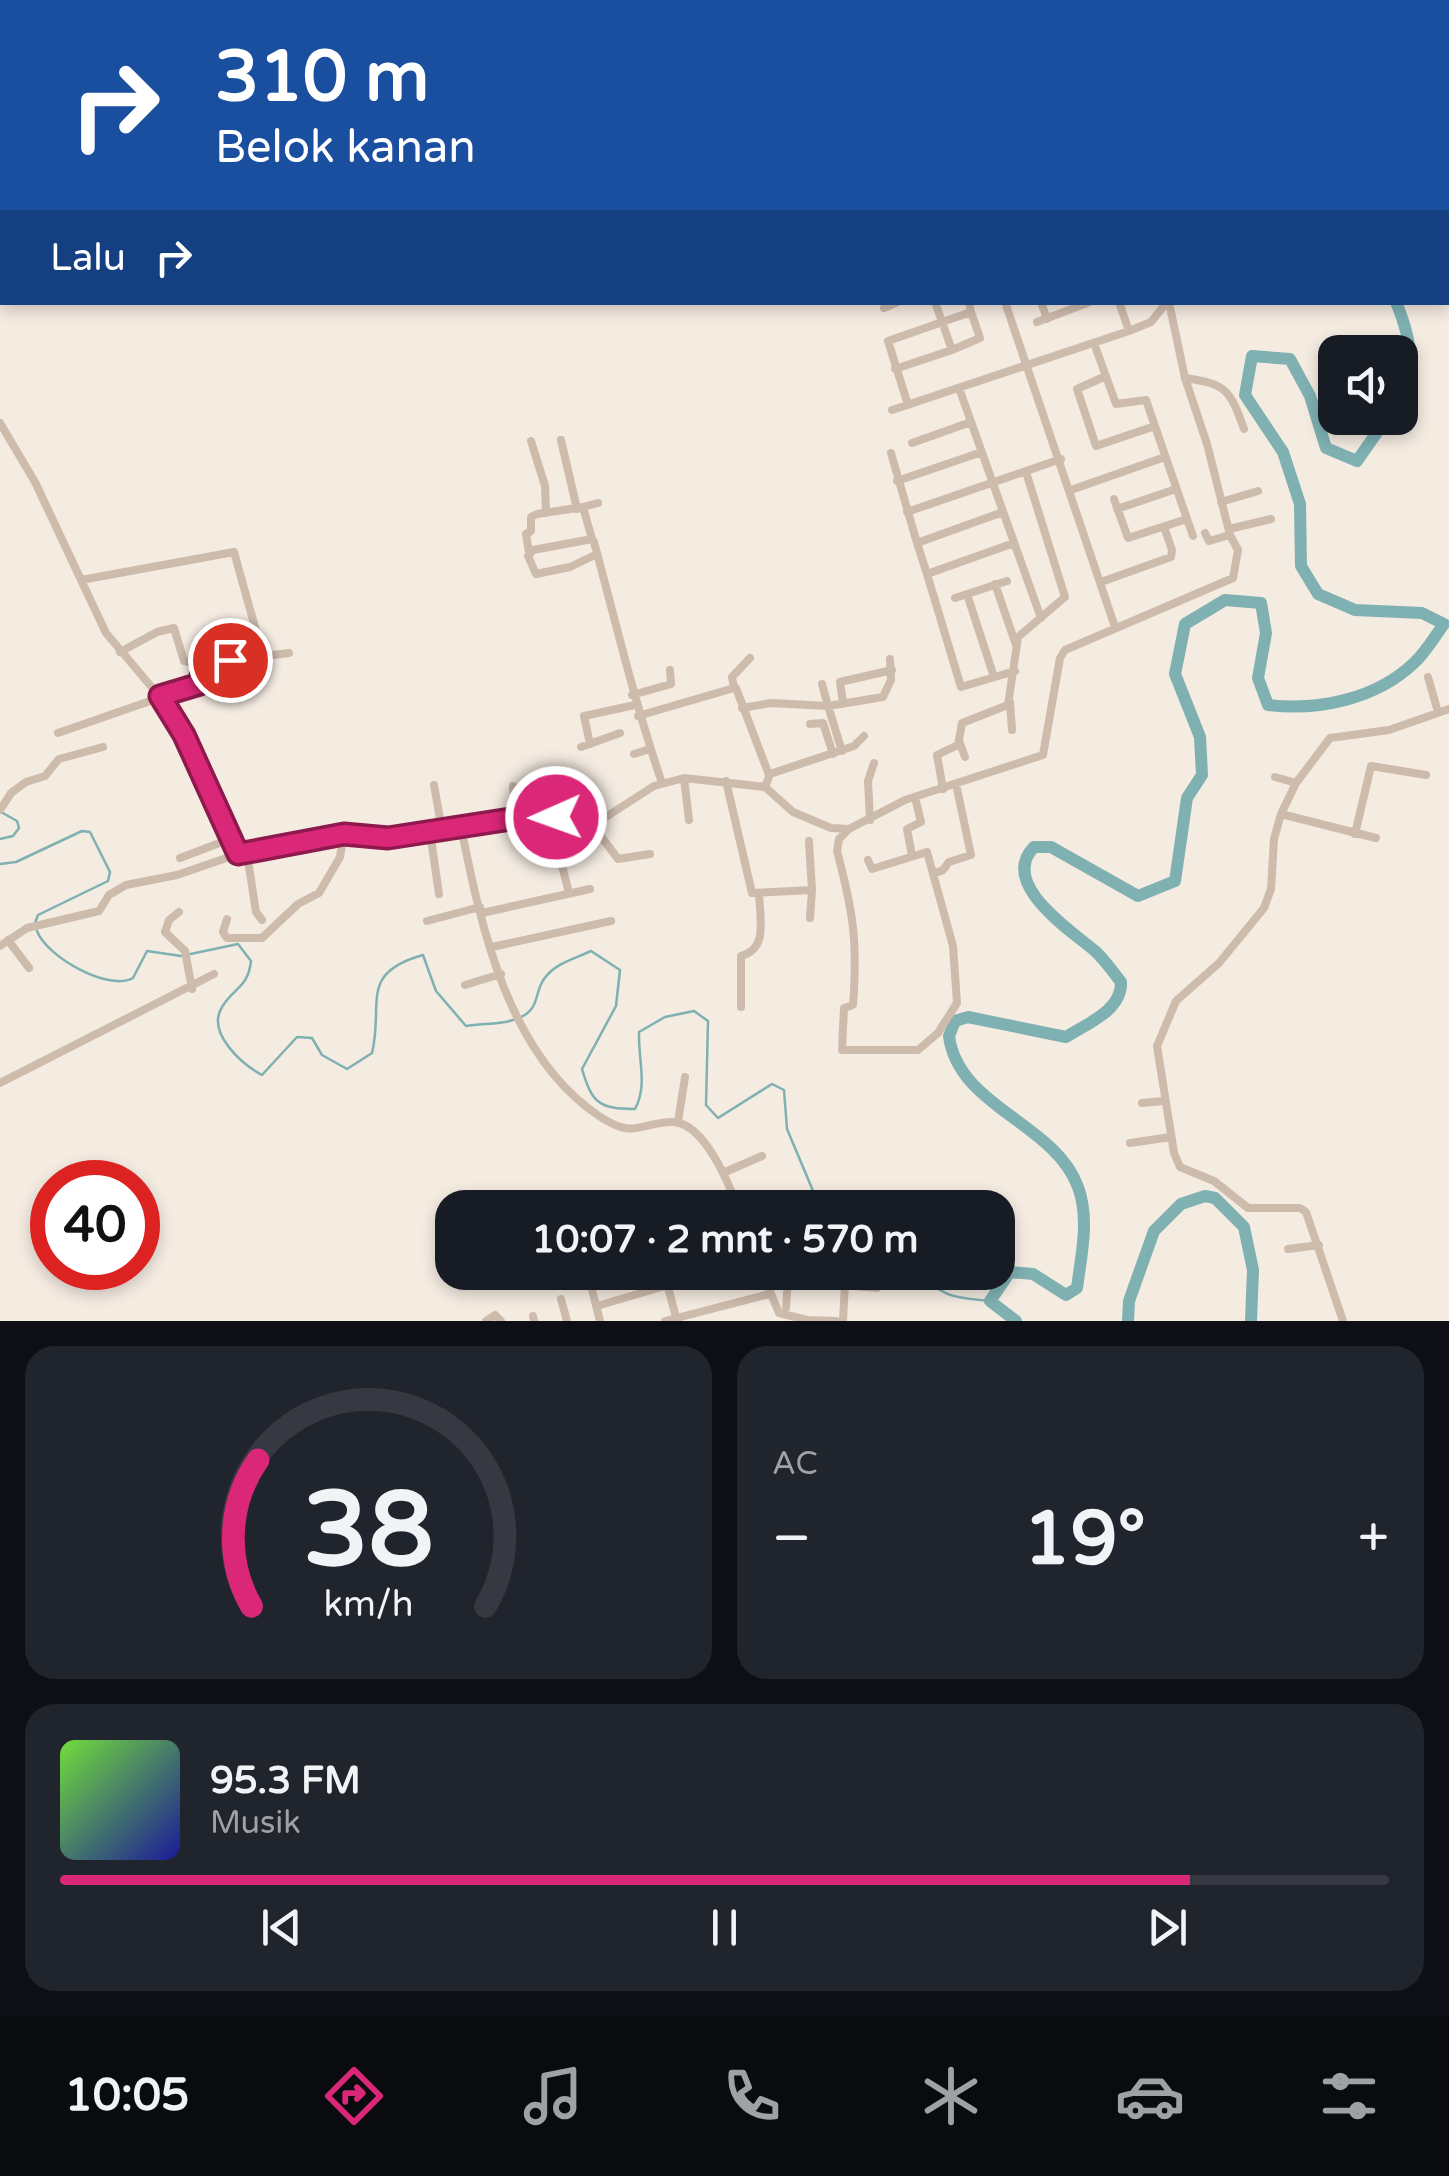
<!DOCTYPE html>
<html lang="id">
<meta charset="utf-8">
<style>
:root{--surface:#171b24;--page:#20242c;--text:#f1f3f6;--muted:#9ea1a6;--line:#363941;--accent:#db2777}
body{margin:0;font-family:"Varela Round",sans-serif;background:var(--page);color:var(--text);height:100vh;display:flex;flex-direction:column;font-size:38px;white-space:nowrap}
*{box-sizing:border-box;margin:0}
p{font-size:32px;color:var(--muted)}
.icon{flex:none;width:55px;height:55px;fill:none;stroke:currentColor;stroke-width:2;stroke-linecap:round;stroke-linejoin:round}
.map{position:relative;height:1321px;overflow:hidden}
.sheet{display:flex;flex-direction:column;gap:25px;padding:25px;background:#0d0f14;flex:1}
.sheet>*{flex:none}
.hud{position:absolute;left:0px;top:0px;width:1450px;height:305px;box-shadow:0 5px 15px #0003;background:#1a4fa0;color:#fff;overflow:hidden}
.fabs{position:absolute;left:1318px;top:335px;display:grid;gap:20px}
.fabs a{display:grid;place-items:center;width:100px;height:100px;border-radius:20px;background:var(--surface);box-shadow:0 5px 15px #0003;font-size:50px}
.speed{position:absolute;left:30px;top:1160px;display:flex;gap:20px;font-size:50px;font-weight:700;text-align:center}
.speed>*{display:grid;place-content:center;width:130px;height:130px;border-radius:50%;background:var(--surface);box-shadow:0 5px 15px #0003;line-height:1}
.speed .limit{border:15px solid #d22;background:#fff;color:#111}
.pin{position:absolute;display:grid;place-items:center;width:85px;height:85px;color:#fff;margin:-42px;border:5px solid #fff;border-radius:50%;box-shadow:0 2px 10px #0007}
.me{position:absolute;width:110px;margin:-55px;rotate:268deg;stroke-linejoin:round;filter:drop-shadow(0 0 8px #0008)}
.turn{display:flex;align-items:center;gap:35px;height:210px;padding:0 50px;font-size:45px}
.turn .icon{width:130px;height:130px;stroke-width:2.5}
.turn b{display:block;font-size:70px;line-height:85px}
.then{display:flex;align-items:center;height:95px;padding:0 50px;background:#0003;gap:20px;font-size:38px}
.big{font-size:75px;font-weight:700;line-height:1.1}
.sheet .tile{flex:1;display:flex;flex-direction:column;justify-content:center;gap:15px;min-width:0;padding:0 35px;border-radius:30px;background:var(--page)}
.sheet .dial{align-items:center;gap:0}
.dial svg{height:260px;overflow:visible;fill:none;stroke:var(--line);stroke-width:7;stroke-linecap:round;text-anchor:middle}
.dial text{fill:var(--text);stroke:none}
.song{display:flex;align-items:center;gap:30px}
.cover{width:120px;height:120px;border-radius:15px;background:linear-gradient(135deg,hsl(100 70% 55%),hsl(240 70% 35%))}
.played{height:10px;border-radius:5px;background:linear-gradient(90deg,var(--accent) 85%,var(--line) 85%)}
.keys{display:flex;justify-content:space-around;direction:ltr}
.heat{display:flex;justify-content:space-between;align-items:center;font-size:55px;direction:ltr}
.sheet .tiles{flex:1;display:grid;gap:25px;grid-template-columns:1fr 1fr}
.tile:last-child{grid-column:span 2}
.trip{position:absolute;left:435px;top:1190px;width:580px;height:100px;border-radius:30px;background:var(--surface);box-shadow:0 5px 15px #0003;font-weight:700;line-height:100px;text-align:center}
.dock{display:flex;height:160px;justify-content:space-around;align-items:center;background:#090b0e;color:var(--muted)}
.dock .icon{width:70px;height:70px}
.dock .current{color:var(--accent)}
.dock b{font-size:45px;color:var(--text)}
.map>svg:first-child{display:block}
.lines{fill:none;stroke-linecap:round;stroke-linejoin:round}
.stream{stroke:#7fb0b2;stroke-width:2.5}
.river{stroke:#7fb0b2;stroke-width:12}
.minor{stroke:#cdbbac;stroke-width:8}
.route-casing{stroke:#8e194d;stroke-width:25}
.route{stroke:#db2777;stroke-width:18}
</style>
<div class="map">
<svg width="1449" height="1321" viewBox="0 0 1449 1321">
<rect width="100%" height="100%" fill="#f4ebe1"/>
<g class="lines">
<path class="stream" d="M0 839 13 836 19 828 17 821 1 812
M0 864 16 862 82 831 90 832 110 872 108 881 38 915 35 923
M37 931C46 956 108 992 133 978L147 951 181 956 238 944 251 961C248 988 234 987 222 1007 206 1033 242 1064 262 1075L297 1037 312 1038 322 1055 347 1069 372 1053C384 1004 358 973 423 955L436 991 466 1026C484 1023 505 1025 521 1017 540 1008 534 993 544 979 555 963 574 959 591 951L620 970 616 1006 582 1069C592 1103 599 1109 635 1109 648 1085 638 1060 639 1032L665 1017 694 1011 708 1021 706 1105 718 1118 772 1084 784 1090 787 1129 816 1198 812 1208
M924 1272C937 1299 964 1298 990 1301"/>
<path class="river" d="M1448 265H1449
M1396 302C1408 331 1420 371 1400 399
M1016 1321 990 1301 1010 1272 1033 1274 1066 1295 1077 1288C1081 1256 1090 1219 1078 1187 1055 1123 958 1107 949 1036L955 1021 968 1017 1066 1037C1086 1024 1122 1011 1121 982 1113 972 1105 960 1095 951 1072 931 998 884 1034 847H1051L1138 896 1175 881 1187 798 1202 775 1200 737 1175 674 1185 624 1225 600 1261 603 1266 633 1258 678 1268 705C1319 711 1377 699 1415 662 1426 652 1435 636 1444 624L1422 613 1355 610 1318 594 1301 566 1300 504 1283 452 1245 395 1252 356 1290 359 1310 396 1326 448 1357 461 1387 418
M1128 1321 1129 1301 1154 1231 1181 1204 1205 1196 1215 1198 1244 1227 1253 1270 1251 1321"/>
<path class="minor" d="M1302 0 1303 2
M1448 3 1449 5
M0 178 2 177
M0 222 2 221
M935 302 952 350 980 338 971 312
M1005 302 1115 627
M1041 302 1047 319
M1119 302 1129 331
M884 308 898 302
M1037 322 1090 302
M1094 343 1116 404 1146 400 1187 519 1128 538 1114 499
M895 369 952 350
M1106 376 1077 389 1096 446 1155 426
M1185 378C1227 384 1230 390 1244 429
M959 388 1041 618
M908 405 888 341 971 312 969 302
M892 410 1129 331 1151 322 1167 302
M0 423 35 482 106 633 160 697 184 735 238 854 344 834 389 838 543 814 573 830 584 831 654 786 684 778 765 787 793 812 831 828 849 829 905 800 1043 755 1060 658 1065 650 1233 578 1238 550 1230 535 1207 444 1185 378 1169 302
M561 440 577 509
M531 441 545 486 546 513
M912 443 971 422
M891 453 917 543
M897 481 982 452
M1071 490 1165 457
M1221 502 1258 491
M583 507 598 503
M1117 509 1176 489
M907 512 1061 459
M1003 512 917 543 927 574 1014 543
M1187 519 1193 536
M1229 529 1271 519
M1205 533 1209 541 1230 535
M529 552 526 534 531 531V517L537 514 583 507 592 539
M597 554 570 567 536 574 528 556 533 550 592 539 594 542C616 623 635 704 662 783
M927 574 961 687 1015 671
M81 580 234 552 263 656
M1101 582 1171 557 1172 550 1164 527
M995 584 1016 645
M967 594 994 677
M955 598 1007 581
M201 676 223 672 221 662 289 653
M1428 677 1438 712
M736 688 769 775
M632 695 671 684 670 670
M1010 702 1012 730
M843 703 840 682 892 670
M742 708 771 703 828 706 822 684
M638 716 734 688 732 677 750 658
M810 724 823 723 833 754
M58 733 202 683 198 665 184 661 174 628 157 632 120 652
M960 743 965 757
M590 744 584 716 635 705
M581 747 620 733
M842 751 828 706 883 697 891 680 890 659
M634 754 650 749
M1275 777 1296 783
M684 778 689 820
M726 781 752 893 812 890 809 841
M434 785 442 830
M513 786 516 817
M765 787 770 774 854 746 864 736
M943 789 937 755 958 745 962 723 1008 705 1018 637 1065 597 1026 472
M0 810 11 793 26 782 45 776 59 759 103 747
M1281 814 1376 838
M870 820 868 781 874 763
M461 827C481 927 508 1055 599 1116 634 1139 636 1124 670 1122 703 1119 729 1184 738 1208
M594 827 618 859 650 854
M849 829 839 839 837 851C853 911 858 942 853 1005L844 1008 842 1050H918L938 1033 957 1003 953 946 927 852 872 869 868 860
M430 832 439 894
M1355 834 1371 766 1426 775
M247 854 256 912 262 920
M912 856 907 829 921 822 915 797
M180 858 230 839
M933 874 943 870 949 862 971 855 956 784
M569 893 558 850 571 829
M179 912 169 920 165 932 185 951 192 989
M482 913 590 889
M810 918 812 890
M227 919 223 932 227 938H262L298 904 319 893 340 857 344 834
M427 921 480 907
M8 940 29 968
M0 946 27 928 99 911 109 895 126 885 177 875 238 854
M492 947 611 921
M465 985 501 974
M741 1007V956C768 949 760 920 759 893
M0 1083 214 974
M1142 1103 1164 1101
M678 1122 685 1077
M1130 1143 1171 1137
M725 1172 762 1156
M1288 1249 1319 1245
M664 1272 677 1321
M762 1272 779 1313 807 1320 836 1321
M767 1286 788 1280 877 1288
M561 1299 567 1321
M597 1306 702 1275
M786 1308 788 1280
M533 1316 534 1321
M486 1321 495 1315 501 1321
M600 1321 591 1286 592 1276 600 1272
M665 1321 769 1294
M843 1321 845 1284
M1343 1321 1306 1212 1300 1208H1248L1214 1181 1180 1167 1174 1153 1157 1046 1176 1001 1219 963 1264 908 1271 889 1274 839 1281 814 1296 783 1330 738 1389 730 1449 709"/>
</g>
<g class="lines">
<defs>
<path id="route" d="M230 660 221 662 224 672 201 676 200 684 160 696 184 735 238 854 344 834 388 838 543 814 556 817"/>
</defs>
<use href="#route" class="route-casing"/>
<use href="#route" class="route"/>
</g>
</svg>
<div class="fabs">
<a><svg class="icon" aria-label="sound" viewBox="0 0 24 24"><path d="M4 9h4l5-4v14l-5-4H4zM17 9q2 3 0 6"/></svg></a>
</div>
<div class="speed"><div class="limit">40</div></div>
<div class="pin" style="left:230px;top:660px;background:#d93025"><svg class="icon" aria-label="arrive" viewBox="0 0 24 24"><path d="M6 21V4h12l-3 4 3 4H6"/></svg></div>
<svg class="me" style="left:556px;top:817px" viewBox="-20 -20 40 40"><circle r="17" fill="#db2777" stroke="#fff" stroke-width="3"/><path d="M0-11L8 9 0 5-8 9z" fill="#fff"/></svg>
<div class="trip">10:07 · 2 mnt · 570 m</div>
<div class="hud">
<div class="turn"><svg class="icon" aria-label="right" viewBox="0 0 24 24"><path d="M7 20v-9h11M14 6l5 5-5 5"/></svg><div><b>310 m</b>Belok kanan</div></div>
<div class="then">Lalu<svg class="icon" aria-label="right" viewBox="0 0 24 24"><path d="M7 20v-9h11M14 6l5 5-5 5"/></svg></div>
</div>
</div>
<section class="sheet">
<div class="tiles">
<div class="tile dial"><svg viewBox="0 0 100 80">
<path d="M14 69A42 42 0 1 1 86 69"/>
<path d="M14 69A42 42 0 0 1 16 24" stroke="#db2777"/>
<text x="50" y="56" font-size="32" font-weight="700">38</text>
<text x="50" y="72" font-size="11">km/h</text>
</svg></div>
<div class="tile"><p>AC</p>
<div class="heat"><a>−</a><b class="big">19°</b><a>+</a></div>
</div>
<div class="tile">
<div class="song"><i class="cover"></i><div><b>95.3 FM</b><p>Musik</p></div></div>
<div class="played"></div>
<div class="keys"><svg class="icon" aria-label="previous" viewBox="0 0 24 24"><path d="M18 5L8 12l10 7zM5 5v14"/></svg><svg class="icon" aria-label="pause" viewBox="0 0 24 24"><path d="M8 5v14M16 5v14"/></svg><svg class="icon" aria-label="next" viewBox="0 0 24 24"><path d="M6 5l10 7-10 7zM19 5v14"/></svg></div>
</div>
</div>
</section>
<nav class="dock">
<b>10:05</b>
<svg class="icon current" aria-label="directions" viewBox="0 0 24 24"><path d="M12 3l9 9-9 9-9-9zM9 14v-3h6M13 9l2 2-2 2"/></svg>
<svg class="icon" aria-label="music" viewBox="0 0 24 24"><path d="M9 18V5l10-2v13"/><circle cx="6" cy="18" r="3"/><circle cx="16" cy="16" r="3"/></svg>
<svg class="icon" aria-label="phone" viewBox="0 0 24 24"><path d="M5 4h4l2 5-3 2q2 4 5 5l2-3 5 2v4C11 20 4 13 5 4z"/></svg>
<svg class="icon" aria-label="climate" viewBox="0 0 24 24"><path d="M12 3v18M4 7l16 10M4 17L20 7"/></svg>
<svg class="icon" aria-label="car" viewBox="0 0 24 24"><path d="M5 17H2v-5l4-1 3-4h7l3 4 3 1v5h-3M9 17h6M6 11h13"/><circle cx="7" cy="17" r="2"/><circle cx="17" cy="17" r="2"/></svg>
<svg class="icon" aria-label="filters" viewBox="0 0 24 24"><path d="M4 7h16M4 17h16"/><circle cx="9" cy="7" r="2"/><circle cx="15" cy="17" r="2"/></svg>
</nav>
